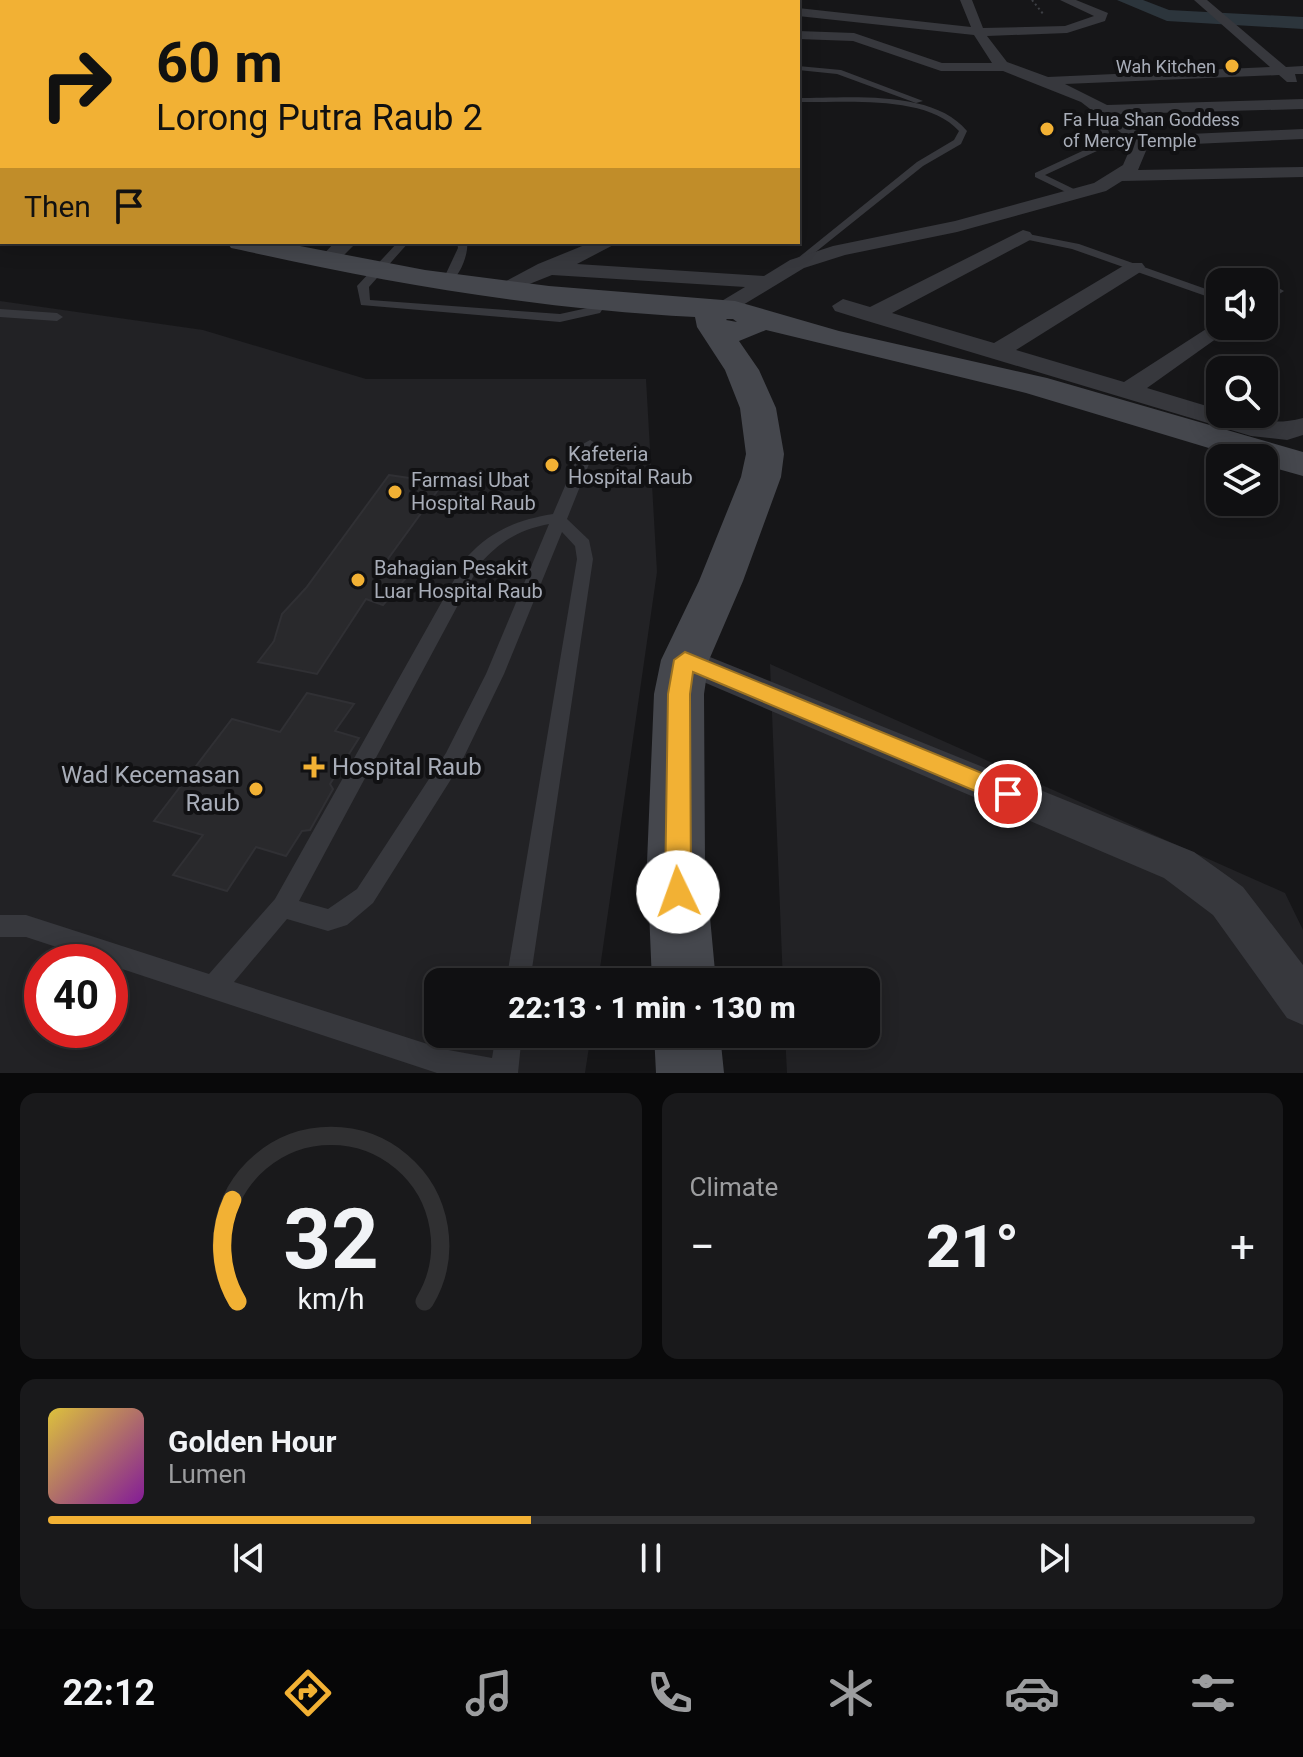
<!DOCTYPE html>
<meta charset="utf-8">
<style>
:root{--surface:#101012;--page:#19191b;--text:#f1f3f6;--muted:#9c9d9f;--line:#303032;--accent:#f2b134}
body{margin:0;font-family:Roboto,sans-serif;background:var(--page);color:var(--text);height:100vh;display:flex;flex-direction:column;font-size:30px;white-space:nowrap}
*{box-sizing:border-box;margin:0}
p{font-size:26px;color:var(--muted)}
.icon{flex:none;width:44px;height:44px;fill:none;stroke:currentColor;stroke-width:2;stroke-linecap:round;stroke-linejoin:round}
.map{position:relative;height:1073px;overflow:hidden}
.panel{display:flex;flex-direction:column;gap:20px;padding:20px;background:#09090a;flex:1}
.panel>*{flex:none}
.hud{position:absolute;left:0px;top:0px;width:800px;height:244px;box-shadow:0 4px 20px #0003,0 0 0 2px var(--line);background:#f2b134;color:#111;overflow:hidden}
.controls{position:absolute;left:1206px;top:268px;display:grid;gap:16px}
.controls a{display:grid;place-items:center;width:72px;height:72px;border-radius:16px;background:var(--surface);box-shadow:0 4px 20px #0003,0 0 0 2px var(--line);font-size:40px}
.speed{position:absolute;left:24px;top:944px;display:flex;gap:16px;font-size:40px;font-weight:700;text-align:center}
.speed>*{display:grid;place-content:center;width:104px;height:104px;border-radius:50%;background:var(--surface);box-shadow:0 4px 20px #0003,0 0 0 2px var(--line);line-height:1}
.speed .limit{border:12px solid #d22;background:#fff;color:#111}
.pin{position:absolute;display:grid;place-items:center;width:68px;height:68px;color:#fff;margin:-34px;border:4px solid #fff;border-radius:50%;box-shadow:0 2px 8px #0007}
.me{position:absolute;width:88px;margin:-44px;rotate:357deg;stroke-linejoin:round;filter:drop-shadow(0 0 6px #0008)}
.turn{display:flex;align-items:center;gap:28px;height:168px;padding:0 24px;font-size:36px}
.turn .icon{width:104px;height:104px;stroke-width:2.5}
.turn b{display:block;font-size:56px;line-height:68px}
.then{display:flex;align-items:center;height:76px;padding:0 24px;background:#0003;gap:16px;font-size:30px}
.big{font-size:60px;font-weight:800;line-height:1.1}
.panel .tile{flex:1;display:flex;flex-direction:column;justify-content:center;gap:12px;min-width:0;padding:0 28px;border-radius:16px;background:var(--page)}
.panel .dial{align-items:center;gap:0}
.dial svg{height:208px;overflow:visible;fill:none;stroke:var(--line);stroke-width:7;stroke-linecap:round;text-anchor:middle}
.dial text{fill:var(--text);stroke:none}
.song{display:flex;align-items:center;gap:24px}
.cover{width:96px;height:96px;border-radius:12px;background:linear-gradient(135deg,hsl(50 70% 55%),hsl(290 70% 35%))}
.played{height:8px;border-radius:4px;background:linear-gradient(90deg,var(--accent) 40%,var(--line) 40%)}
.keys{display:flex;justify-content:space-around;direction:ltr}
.heat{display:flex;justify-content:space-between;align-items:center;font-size:44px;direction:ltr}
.panel .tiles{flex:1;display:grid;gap:20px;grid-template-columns:1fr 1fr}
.tile:last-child{grid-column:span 2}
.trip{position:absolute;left:424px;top:968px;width:456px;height:80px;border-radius:16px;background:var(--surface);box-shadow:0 4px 20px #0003,0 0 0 2px var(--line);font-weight:800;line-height:80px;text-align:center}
.tab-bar{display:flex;height:128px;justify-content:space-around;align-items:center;background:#060607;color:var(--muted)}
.tab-bar .icon{width:56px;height:56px}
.tab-bar .selected{color:var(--accent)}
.tab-bar b{font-size:36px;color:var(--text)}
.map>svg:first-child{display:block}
.built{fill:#222225;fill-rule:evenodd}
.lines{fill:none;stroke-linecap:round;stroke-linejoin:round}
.river{fill:#2c353c;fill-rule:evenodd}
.building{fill:#29292c;stroke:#303034;stroke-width:2}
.path{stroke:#3d3f44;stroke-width:2;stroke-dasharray:2 3;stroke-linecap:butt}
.lane{fill:#37383d;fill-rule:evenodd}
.street{fill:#37383d;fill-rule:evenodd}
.secondary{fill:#45474d;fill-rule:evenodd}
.route{fill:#f2b134;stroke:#9d7322;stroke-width:2}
.poi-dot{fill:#f2b134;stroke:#111113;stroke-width:3}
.labels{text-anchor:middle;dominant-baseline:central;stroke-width:8;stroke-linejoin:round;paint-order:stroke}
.far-poi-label{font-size:18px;fill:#a8adb8;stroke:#111113;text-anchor:end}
.poi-label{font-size:20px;fill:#a8adb8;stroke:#111113;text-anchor:start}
.near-poi-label{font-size:24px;fill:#a8adb8;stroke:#111113;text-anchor:start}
</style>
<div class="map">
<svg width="1303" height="1073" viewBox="0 0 1303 1073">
<rect width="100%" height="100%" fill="#161618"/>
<path class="built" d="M0 301 203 330 366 379H646L657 572 598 982H438V1034H591L585 1073H0ZM42 962H110V1030H42Z
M770 664 1285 893 1303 930V1073H787L785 1034H866V982H783Z"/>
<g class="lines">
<path class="river" d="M1117 0H1143L1169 10 1303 17V29L1167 21Z"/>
</g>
<path class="building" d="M389 475 443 483 385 563 411 572 383 605 366 599 317 674 258 662 274 641 282 614 306 588Z
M307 693 354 704 335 731 359 738 330 784 333 789 310 830 302 831 286 856 256 847 227 891 173 875 203 835 154 821 232 719 280 732Z"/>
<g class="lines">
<path class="path" d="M1032 0 1044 15"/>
<path class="lane" d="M798 66 841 70 923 101 916 103 837 74 798 70Z
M798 98C848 98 933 89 967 131L961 144 923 166 797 267 792 264 793 262 917 162 954 140 959 131C926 94 844 103 798 102Z
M1102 120 1106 123 1110 136 1097 151 1045 175 1080 192V196H1074L1035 177V173L1091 147 1102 136 1098 123Z
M1023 233 1079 244 1220 294V301L1072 249 1019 238 1018 236Z
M398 242H409L369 287 370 300 560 314 592 307 598 299 608 301 600 313 560 322 361 305 357 286Z
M457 242H467C469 254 459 278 449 283L443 280 458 248Z
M0 309 57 313 63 317 57 321 0 317Z
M590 440 597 444 567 519 589 540 593 559 530 982H506L577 559 575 546 562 532 504 674 460 765 373 903 347 925 328 931 287 919 234 982 443 1049 492 1058 496 1034H522L518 1073H437L110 965V962H102L26 937H0V915H26L209 974 275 899 467 557C492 530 517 520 553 514L583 444ZM549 524 486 674 446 753 357 889 328 909 299 901 480 564C500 541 519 530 549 524Z"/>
<path class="street" d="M56 0H90L91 1 58 2Z
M594 0H712L714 2H596Z
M728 0H745L747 2H730Z
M960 0H972L983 28 1065 26 1094 16 1060 0H1076L1108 13 1105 21 1067 33 987 36 1007 62 1048 77 1270 67 1194 0H1207L1286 67 1303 66V74H1295L1297 82H1287L1279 75 1065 84 1107 105 1303 99V109L1120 114 1145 136 1303 129V139L1148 146 1138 170 1303 167V177L1122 181 1106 191 957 232 845 255 804 268 723 317 715 315 712 310 715 305 745 287 552 275 502 295 491 289 538 264 592 242H619L577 264 764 276 790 260 833 246 955 221 1094 183 1123 165 1133 142 1081 102 1003 71H941L853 41 798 39V31L854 33 942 63H992L974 35 798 16V8L971 27Z
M0 5H2V13H0Z
M2 31V39L0 40V32Z
M0 66H2L0 75Z
M2 104V114L0 115V105Z
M0 128H2V138H0Z
M1023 230 1030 232 1033 236 1030 240 892 313 994 343 1128 263H1142L1145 267 1142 271 1016 350 1124 382 1220 320V326H1234L1147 388 1220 410V414C1255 414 1264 428 1303 418V435L1287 440 1251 436 864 320 835 311 832 306 843 299 870 307Z
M335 242H357L336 263H322L319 259Z
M1273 285 1284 291 1264 304V287Z
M685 647 1194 852 1243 887 1303 965V1025L1287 1018 1213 915 1164 878 673 669 668 660 673 651Z"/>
<path class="secondary" d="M0 212H2V228H0Z
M227 242H279L425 270 549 286 735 301 839 331 1047 378 1303 452V476L1264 465V458H1242L1026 393 766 330 739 341 759 370 776 408 784 454 781 477 743 581 709 660 704 694 705 863 716 982H652L647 863 654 694 661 660 699 581 741 477 746 454 740 408 725 370 697 327 695 317C542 309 391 284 241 250L231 248ZM733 319 737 322 726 320 727 319Z
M654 1034H720L724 1073H656Z"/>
</g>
<path class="route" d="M685 652 1016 787 1020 794 1016 801 1008 804 999 801 693 672 690 694 691 892 687 901 678 904 669 901 665 892 668 694 674 660Z"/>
<g class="poi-dot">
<circle cx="1232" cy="66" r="8"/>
<circle cx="1047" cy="129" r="8"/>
<circle cx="552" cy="465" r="8"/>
<circle cx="395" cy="492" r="8"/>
<circle cx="358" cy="580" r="8"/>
<path d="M310 755h8v8h8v8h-8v8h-8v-8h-8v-8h8z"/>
<circle cx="256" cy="789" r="8"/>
</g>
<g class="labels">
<g class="far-poi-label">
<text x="1216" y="66">Wah Kitchen</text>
<text x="1063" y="119" text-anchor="start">Fa Hua Shan Goddess<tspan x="1063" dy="21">of Mercy Temple</tspan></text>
</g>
<g class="poi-label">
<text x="568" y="454">Kafeteria<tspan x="568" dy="23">Hospital Raub</tspan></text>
<text x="411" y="480">Farmasi Ubat<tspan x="411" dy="23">Hospital Raub</tspan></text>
<text x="374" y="568">Bahagian Pesakit<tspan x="374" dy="23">Luar Hospital Raub</tspan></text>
</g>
<g class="near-poi-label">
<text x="332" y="767">Hospital Raub</text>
<text x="240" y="775" text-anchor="end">Wad Kecemasan<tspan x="240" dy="28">Raub</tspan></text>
</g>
</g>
</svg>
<div class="controls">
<a><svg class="icon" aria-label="sound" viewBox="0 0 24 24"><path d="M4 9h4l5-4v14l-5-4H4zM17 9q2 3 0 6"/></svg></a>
<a><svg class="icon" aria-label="search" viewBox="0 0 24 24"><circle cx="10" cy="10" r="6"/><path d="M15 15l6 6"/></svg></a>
<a><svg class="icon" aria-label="layers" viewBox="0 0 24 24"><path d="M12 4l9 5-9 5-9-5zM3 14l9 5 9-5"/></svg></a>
</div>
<div class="speed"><div class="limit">40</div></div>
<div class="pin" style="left:1008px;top:794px;background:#d93025"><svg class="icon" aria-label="arrive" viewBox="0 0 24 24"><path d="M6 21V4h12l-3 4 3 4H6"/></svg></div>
<svg class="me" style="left:678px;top:892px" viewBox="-20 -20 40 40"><circle r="19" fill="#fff"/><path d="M0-13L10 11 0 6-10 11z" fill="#f2b134"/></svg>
<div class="trip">22:13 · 1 min · 130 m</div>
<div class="hud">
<div class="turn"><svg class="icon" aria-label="right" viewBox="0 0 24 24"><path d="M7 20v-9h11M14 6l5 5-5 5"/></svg><div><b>60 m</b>Lorong Putra Raub 2</div></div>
<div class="then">Then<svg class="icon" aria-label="arrive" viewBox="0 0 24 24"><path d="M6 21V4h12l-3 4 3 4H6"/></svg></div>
</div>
</div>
<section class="panel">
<div class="tiles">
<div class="tile dial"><svg viewBox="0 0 100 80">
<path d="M14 69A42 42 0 1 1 86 69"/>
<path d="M14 69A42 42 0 0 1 12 30" stroke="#f2b134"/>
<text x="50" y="56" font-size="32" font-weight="700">32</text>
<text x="50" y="72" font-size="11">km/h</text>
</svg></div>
<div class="tile"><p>Climate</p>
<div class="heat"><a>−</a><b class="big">21°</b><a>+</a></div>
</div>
<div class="tile">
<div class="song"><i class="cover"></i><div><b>Golden Hour</b><p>Lumen</p></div></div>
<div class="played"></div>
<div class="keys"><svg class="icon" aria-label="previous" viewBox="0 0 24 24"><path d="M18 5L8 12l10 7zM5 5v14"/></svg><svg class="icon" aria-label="pause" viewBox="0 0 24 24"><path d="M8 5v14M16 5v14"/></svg><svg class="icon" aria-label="next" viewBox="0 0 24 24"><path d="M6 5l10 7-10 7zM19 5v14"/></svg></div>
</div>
</div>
</section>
<nav class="tab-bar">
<b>22:12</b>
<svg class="icon selected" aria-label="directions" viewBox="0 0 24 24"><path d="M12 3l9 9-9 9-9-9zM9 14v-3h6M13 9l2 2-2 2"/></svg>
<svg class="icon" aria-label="music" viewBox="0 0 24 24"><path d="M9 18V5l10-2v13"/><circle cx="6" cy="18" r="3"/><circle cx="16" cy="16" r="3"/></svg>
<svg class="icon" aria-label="phone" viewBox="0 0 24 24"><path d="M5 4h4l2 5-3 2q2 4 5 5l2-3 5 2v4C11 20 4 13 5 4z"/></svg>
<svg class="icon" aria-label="climate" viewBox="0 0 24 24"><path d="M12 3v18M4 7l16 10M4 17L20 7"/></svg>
<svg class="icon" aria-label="car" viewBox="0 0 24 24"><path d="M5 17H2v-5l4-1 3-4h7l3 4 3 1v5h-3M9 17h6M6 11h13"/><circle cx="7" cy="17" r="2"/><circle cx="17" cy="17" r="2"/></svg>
<svg class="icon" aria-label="filters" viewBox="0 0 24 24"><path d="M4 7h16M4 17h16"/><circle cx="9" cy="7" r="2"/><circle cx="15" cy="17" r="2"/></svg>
</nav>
